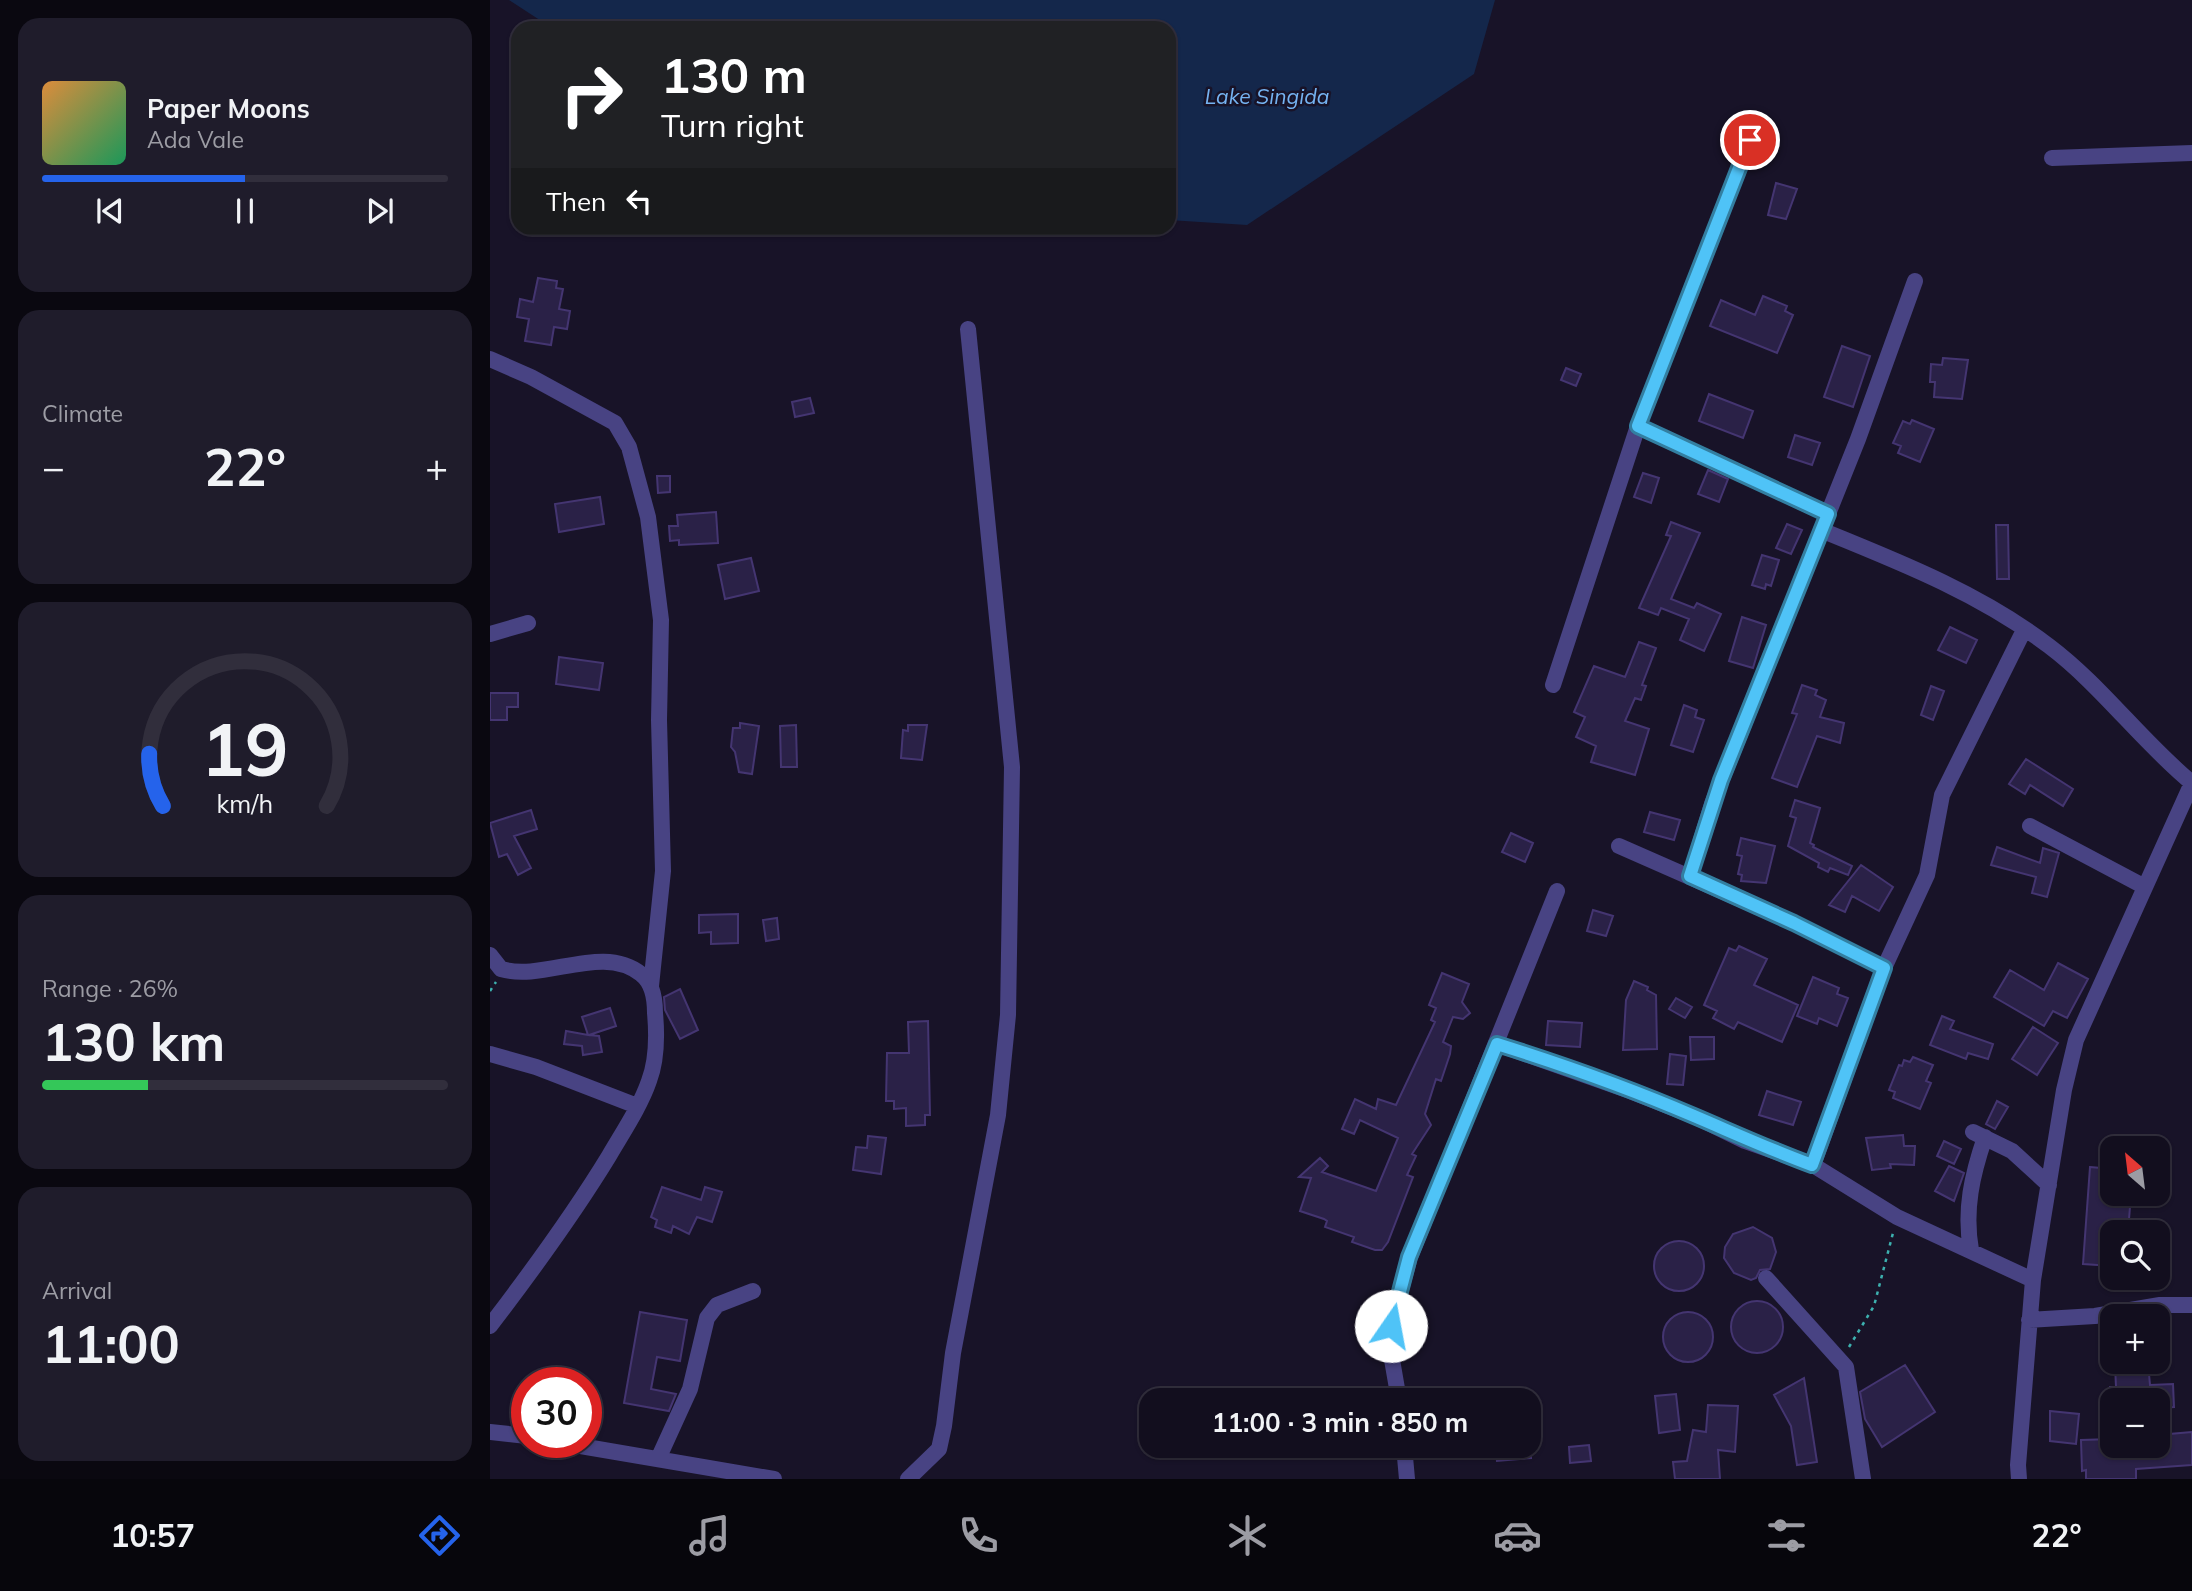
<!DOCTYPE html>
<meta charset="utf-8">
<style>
:root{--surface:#120e1e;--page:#1f1c2b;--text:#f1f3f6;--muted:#9c9ca4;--line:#312e3c;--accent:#2563eb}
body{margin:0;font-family:Mulish,sans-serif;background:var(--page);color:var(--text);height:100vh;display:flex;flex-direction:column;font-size:26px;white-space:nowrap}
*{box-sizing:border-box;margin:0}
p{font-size:23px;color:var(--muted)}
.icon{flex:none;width:38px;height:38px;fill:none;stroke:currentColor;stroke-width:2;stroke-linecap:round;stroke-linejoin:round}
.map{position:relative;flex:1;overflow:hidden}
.panel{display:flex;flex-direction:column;gap:18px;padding:18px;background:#0a0810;width:490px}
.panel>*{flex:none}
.guide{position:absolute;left:21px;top:21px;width:665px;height:214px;border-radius:21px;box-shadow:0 2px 5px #0004,0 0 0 2px var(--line);background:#202124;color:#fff;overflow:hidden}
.needle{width:46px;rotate:332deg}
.controls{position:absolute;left:1610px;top:1136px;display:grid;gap:14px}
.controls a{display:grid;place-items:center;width:70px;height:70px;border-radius:14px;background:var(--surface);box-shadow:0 2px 5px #0004,0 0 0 2px var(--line);font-size:35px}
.speed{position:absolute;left:21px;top:1367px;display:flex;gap:14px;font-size:35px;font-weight:700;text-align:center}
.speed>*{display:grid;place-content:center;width:91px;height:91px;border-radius:50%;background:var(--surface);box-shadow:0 2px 5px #0004,0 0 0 2px var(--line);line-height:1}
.speed .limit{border:10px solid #d22;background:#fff;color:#111}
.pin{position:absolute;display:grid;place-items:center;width:60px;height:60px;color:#fff;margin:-30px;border:4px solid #fff;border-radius:50%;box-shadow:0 2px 7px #0007}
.me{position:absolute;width:77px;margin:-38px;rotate:12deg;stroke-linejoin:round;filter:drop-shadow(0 0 5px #0008)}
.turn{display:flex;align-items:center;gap:24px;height:147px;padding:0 35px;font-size:32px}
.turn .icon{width:91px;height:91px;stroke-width:2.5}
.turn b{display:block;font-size:49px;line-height:60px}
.then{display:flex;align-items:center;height:66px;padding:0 35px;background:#0003;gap:14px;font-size:26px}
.big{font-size:52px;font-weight:700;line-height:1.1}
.panel .widget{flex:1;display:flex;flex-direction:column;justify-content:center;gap:10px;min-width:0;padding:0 24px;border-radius:21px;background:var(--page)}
.panel .dial{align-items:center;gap:0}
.dial svg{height:182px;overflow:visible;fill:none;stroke:var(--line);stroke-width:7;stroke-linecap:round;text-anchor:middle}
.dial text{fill:var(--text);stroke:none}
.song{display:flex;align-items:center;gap:21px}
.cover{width:84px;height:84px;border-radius:10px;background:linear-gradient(135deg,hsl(30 70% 55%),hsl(150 70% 35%))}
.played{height:7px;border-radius:4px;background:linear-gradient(90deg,var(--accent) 50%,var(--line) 50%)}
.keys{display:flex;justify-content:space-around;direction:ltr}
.heat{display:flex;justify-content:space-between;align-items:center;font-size:38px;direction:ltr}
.charge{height:10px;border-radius:5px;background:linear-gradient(90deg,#34c759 26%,var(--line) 0)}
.trip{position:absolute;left:649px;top:1388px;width:402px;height:70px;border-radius:21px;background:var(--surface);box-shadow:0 2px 5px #0004,0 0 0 2px var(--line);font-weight:700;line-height:70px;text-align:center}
.tabs{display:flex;height:112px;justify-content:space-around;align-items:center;background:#07060c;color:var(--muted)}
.tabs .icon{width:49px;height:49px}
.tabs .on{color:var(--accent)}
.tabs b{font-size:32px;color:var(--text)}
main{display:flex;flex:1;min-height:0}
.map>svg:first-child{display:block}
.water{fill:#14274b}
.building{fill:#2a2147;stroke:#443571;stroke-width:2}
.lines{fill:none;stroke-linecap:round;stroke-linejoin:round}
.path{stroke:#3db1af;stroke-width:2.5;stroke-dasharray:3.5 5;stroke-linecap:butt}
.minor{stroke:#484383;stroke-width:16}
.route-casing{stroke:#337fa1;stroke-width:18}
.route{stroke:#4fc3f7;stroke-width:12}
.labels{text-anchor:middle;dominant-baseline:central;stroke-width:5;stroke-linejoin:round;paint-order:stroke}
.water-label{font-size:21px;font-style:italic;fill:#75b3f2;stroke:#181328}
</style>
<main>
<section class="panel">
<div class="widget">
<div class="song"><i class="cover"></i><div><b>Paper Moons</b><p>Ada Vale</p></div></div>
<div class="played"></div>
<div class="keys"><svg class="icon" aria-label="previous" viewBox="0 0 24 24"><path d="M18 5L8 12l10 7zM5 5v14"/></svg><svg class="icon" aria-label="pause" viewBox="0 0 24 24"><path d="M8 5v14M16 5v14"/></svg><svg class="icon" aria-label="next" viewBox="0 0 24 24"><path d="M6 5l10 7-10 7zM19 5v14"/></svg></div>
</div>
<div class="widget"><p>Climate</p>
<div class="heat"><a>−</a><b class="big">22°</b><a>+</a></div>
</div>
<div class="widget dial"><svg viewBox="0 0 100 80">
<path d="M14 69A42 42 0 1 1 86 69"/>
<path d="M14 69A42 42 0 0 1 8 46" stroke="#2563eb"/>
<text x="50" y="56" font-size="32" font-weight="700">19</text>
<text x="50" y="72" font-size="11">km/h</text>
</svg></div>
<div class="widget"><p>Range · 26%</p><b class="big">130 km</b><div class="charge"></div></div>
<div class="widget"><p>Arrival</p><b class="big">11:00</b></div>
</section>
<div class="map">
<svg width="1702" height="1479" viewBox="0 0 1702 1479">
<rect width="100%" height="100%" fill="#181328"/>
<path class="water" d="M19 0H1005L984 74 757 225 679 220V28H62Z"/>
<path class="building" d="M1286 183 1307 189 1296 219 1278 215Z
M48 278 67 281 66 288 73 289 69 309 80 311 77 329 64 327 61 345 35 341 39 319 27 317 30 299 43 302Z
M1273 296 1297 306 1295 311 1303 315 1287 353 1220 326 1231 300 1265 315Z
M1352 346 1380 356 1363 407 1334 397Z
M1453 358 1478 360 1472 399 1444 397 1445 382H1440L1441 364 1452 365Z
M1076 368 1091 374 1086 386 1071 380Z
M1219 394 1263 411 1253 438 1209 421Z
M320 398 324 413 305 417 302 402Z
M1422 420 1444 429 1430 462 1408 453 1411 446 1403 443 1413 421 1420 424Z
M1305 435 1330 443 1322 465 1298 457Z
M1218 470 1238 479 1229 502 1208 494Z
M1153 473 1169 478 1161 503 1144 497Z
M167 476H180V492L168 493Z
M110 497 114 524 69 532 65 504Z
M226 512 228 543 189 545V540L180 541 179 526H188L187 515Z
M1181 522 1210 533 1181 599 1204 608 1207 603 1231 614 1214 651 1190 640 1199 619 1171 608 1168 615 1149 608 1181 536 1176 535Z
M1297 524 1312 530 1301 554 1286 548Z
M1506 525H1518L1519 579H1507Z
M1272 555 1289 560 1281 586 1276 584 1275 589 1262 585Z
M261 558 269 591 235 599 228 565Z
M1252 617 1276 625 1263 668 1239 661Z
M1460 627 1487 640 1476 663 1448 650Z
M1149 642 1166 648 1152 685 1156 686 1151 700 1145 698 1135 721 1159 729 1145 775 1101 762 1106 746 1086 737 1095 717 1084 712 1104 666 1135 677Z
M69 657 113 663 109 690 66 684Z
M1312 685 1327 690 1325 695 1336 700 1330 717 1354 723 1350 743 1327 736 1307 787 1282 778 1307 714 1302 713Z
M1441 686 1454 691 1443 720 1431 715Z
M0 693H28V707H17V720H0Z
M1194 705 1207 710 1205 717 1214 720 1203 752 1181 745Z
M250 723 269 726 262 774 249 772 245 752 241 747 243 728H250Z
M306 725 307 767H291L290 726Z
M418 725H437L432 760 411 758 413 730 418 731Z
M1536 759 1583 789 1573 806 1540 785 1535 794 1519 784Z
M1305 800 1330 808 1320 843 1324 845 1323 847 1362 866 1358 875 1340 868 1338 872 1328 867 1329 863 1298 846 1306 818 1300 816Z
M41 810 47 829 24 836 41 868 28 875 17 854 9 857 0 823Z
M1160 812 1190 820 1184 840 1154 832Z
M1021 833 1043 843 1035 862 1012 852Z
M1251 838 1285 846 1276 883 1251 881 1252 875 1248 874 1252 856 1247 855Z
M1507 847 1550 863 1553 848 1569 853 1557 897 1542 893 1546 877 1501 865Z
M1371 865 1403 887 1389 911 1362 896 1355 912 1339 905Z
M1103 910 1123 916 1116 936 1097 931Z
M248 914V943L221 944V932L209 933V915Z
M287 918 289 939 276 941 273 920Z
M1249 946 1277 959 1264 985 1308 1005 1292 1042 1248 1022 1244 1029 1223 1018 1227 1011 1214 1005 1239 948 1246 951Z
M1568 963 1598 979 1577 1018 1563 1011 1554 1026 1504 997 1520 970 1554 990Z
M952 973 979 984 972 1002 980 1013 973 1019 963 1017 953 1042 961 1046 960 1054 951 1081 946 1079 935 1114 941 1125 922 1154 926 1156 917 1175 923 1177 898 1242 892 1250H885L862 1242 864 1237 835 1227 837 1221 834 1219 810 1211 821 1178 809 1177 830 1158 838 1166 832 1172 886 1191 908 1138 870 1120 864 1134 852 1129 865 1099 886 1109 888 1099 906 1105 945 1022 941 1020 946 1008 939 1005Z
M1323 977 1349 988 1347 994 1358 998 1347 1026 1329 1018 1327 1024 1307 1016Z
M1144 981 1158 987 1157 990 1166 995 1167 1049 1133 1050 1136 1000Z
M190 989 208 1030 190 1039 175 1010 174 997Z
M1186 998 1202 1007 1195 1018 1179 1009Z
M120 1008 126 1026 99 1035 109 1036 112 1052 93 1055 92 1046 74 1044 76 1031 98 1035 92 1017Z
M1452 1016 1464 1021 1460 1029 1503 1044 1498 1059 1478 1053 1476 1059 1440 1045Z
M438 1021 440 1115H435V1125L416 1126V1108L404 1109V1101H396L397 1053H419L418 1022Z
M1058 1021 1092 1023 1090 1047 1056 1045Z
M1543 1027 1568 1043 1547 1075 1522 1059Z
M1200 1037H1224V1059L1201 1060Z
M1180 1054 1196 1056 1193 1085 1177 1084Z
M1423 1057 1443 1065 1436 1081 1441 1083 1430 1109 1403 1098 1405 1092 1399 1090 1409 1065 1412 1066 1414 1060 1420 1062Z
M1277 1091 1311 1102 1303 1125 1269 1115Z
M1507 1101 1518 1107 1505 1129 1496 1124Z
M1413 1135 1414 1146H1425L1424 1165 1400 1164 1401 1168 1382 1170 1376 1138Z
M378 1136 396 1138 391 1174 363 1170 366 1147 377 1148Z
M1454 1141 1471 1149 1464 1164 1447 1156Z
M1459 1166 1474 1173 1464 1201 1445 1191Z
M1600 1167 1622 1169V1194H1641L1638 1232H1622V1266L1593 1264Z
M172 1187 211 1200 215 1187 232 1192 222 1222 207 1217 199 1234 183 1226 181 1233 165 1227 167 1220 161 1217Z
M1263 1227 1282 1238 1286 1252 1280 1269 1270 1270 1266 1278 1261 1280 1244 1273 1234 1258 1235 1247 1243 1234Z
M1164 1266a25 25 0 1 1 50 0a25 25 0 1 1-50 0Z
M1241 1327a26 26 0 1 1 52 0a26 26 0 1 1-52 0Z
M1173 1337a25 25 0 1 1 50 0a25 25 0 1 1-50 0Z
M150 1312 197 1320 190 1361 167 1357 161 1389 186 1394 179 1411 134 1403Z
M1658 1363 1660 1385 1683 1384 1684 1407 1668 1408V1400H1618L1620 1387H1626L1625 1365Z
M1415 1365 1445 1412 1392 1447 1375 1419 1370 1392Z
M1314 1378 1327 1462 1307 1465 1301 1426 1284 1395Z
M1186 1394 1190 1430 1169 1433 1165 1396Z
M1218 1405 1248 1406 1245 1452 1228 1450 1230 1479H1185L1183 1462 1197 1461 1203 1430 1216 1432Z
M1560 1411 1589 1414 1586 1444 1560 1441Z
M1702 1432V1465L1646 1469V1479H1596V1470L1592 1471 1591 1440 1622 1439V1446H1635V1450L1668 1449V1435Z
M1099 1445 1101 1461 1080 1463 1079 1447Z
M1005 1446H1040L1041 1458 1007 1461Z"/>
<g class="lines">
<path class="path" d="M0 991 6 982
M1359 1347 1384 1306 1403 1233"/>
<path class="minor" d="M1562 158 1702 153
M0 359 41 377 125 423 139 447 158 517 171 620 169 720 173 871 161 986
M1148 426 1338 514
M1331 530C1410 562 1491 594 1559 646 1612 686 1651 741 1702 783
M0 634 38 623
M1063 685 1148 426 1260 140
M1540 826 1655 887
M1129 846 1304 923 1394 968
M1200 876 1222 804 1368 439 1425 281
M0 955 11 969C55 982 112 943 151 974 163 983 165 999 165 1013 167 1035 167 1060 159 1081 150 1107 133 1132 119 1156 83 1215 42 1271 0 1326
M1007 1044 1140 1091 1206 1117 1255 1141 1323 1165 1407 1217 1543 1280
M0 1054 46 1067 147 1106
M1483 1132 1522 1151 1559 1185
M1323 1165 1394 968 1437 875 1452 795 1534 630
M1481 1250C1474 1210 1482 1175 1495 1137
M1276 1278 1356 1367 1373 1479
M1539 1320 1605 1316 1670 1305H1702
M909 1400 901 1354V1326L920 1257 1067 891
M0 1432 37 1436
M67 1442 284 1479
M914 1446 917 1479
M169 1457 200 1389 217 1318 227 1305 263 1291
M418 1479 449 1449 454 1426 463 1353 508 1115 518 1015 522 767 478 329
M1529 1479 1528 1465 1543 1280 1574 1090 1586 1040 1702 783"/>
</g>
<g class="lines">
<defs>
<path id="route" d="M901 1326 919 1257 1007 1044C1074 1065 1139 1088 1204 1116 1244 1133 1281 1150 1322 1165L1394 968 1304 923 1200 876 1231 780 1338 514 1148 426 1260 140"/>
</defs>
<use href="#route" class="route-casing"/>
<use href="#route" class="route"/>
</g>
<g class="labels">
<g class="water-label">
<text x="777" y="96">Lake Singida</text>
</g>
</g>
</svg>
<div class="controls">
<a><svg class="needle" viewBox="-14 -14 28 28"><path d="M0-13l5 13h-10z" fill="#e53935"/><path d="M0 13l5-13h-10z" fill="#9c9ca4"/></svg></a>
<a><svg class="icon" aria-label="search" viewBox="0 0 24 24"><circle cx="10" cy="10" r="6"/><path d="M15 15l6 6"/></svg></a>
<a>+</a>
<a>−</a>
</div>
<div class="speed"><div class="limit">30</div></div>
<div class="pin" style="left:1260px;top:140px;background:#d93025"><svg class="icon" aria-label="arrive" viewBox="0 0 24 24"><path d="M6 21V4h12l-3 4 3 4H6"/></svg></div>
<svg class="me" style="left:901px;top:1326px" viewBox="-20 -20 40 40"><circle r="19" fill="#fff"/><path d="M0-13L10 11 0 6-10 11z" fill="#4fc3f7"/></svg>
<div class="trip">11:00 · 3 min · 850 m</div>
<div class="guide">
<div class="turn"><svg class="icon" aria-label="right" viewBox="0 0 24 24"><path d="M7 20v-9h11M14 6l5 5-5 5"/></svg><div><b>130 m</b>Turn right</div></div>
<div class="then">Then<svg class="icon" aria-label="left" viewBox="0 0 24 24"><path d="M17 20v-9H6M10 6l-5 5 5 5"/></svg></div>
</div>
</div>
</main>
<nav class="tabs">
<b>10:57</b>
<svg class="icon on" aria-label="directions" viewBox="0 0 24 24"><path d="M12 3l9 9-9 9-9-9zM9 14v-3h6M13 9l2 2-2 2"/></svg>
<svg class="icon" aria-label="music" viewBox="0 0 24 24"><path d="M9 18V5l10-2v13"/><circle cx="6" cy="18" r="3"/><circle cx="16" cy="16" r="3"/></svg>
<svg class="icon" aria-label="phone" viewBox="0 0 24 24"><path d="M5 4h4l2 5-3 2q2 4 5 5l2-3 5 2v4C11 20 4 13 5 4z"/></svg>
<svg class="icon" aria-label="climate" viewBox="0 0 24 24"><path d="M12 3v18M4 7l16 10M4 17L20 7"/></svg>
<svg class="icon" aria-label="car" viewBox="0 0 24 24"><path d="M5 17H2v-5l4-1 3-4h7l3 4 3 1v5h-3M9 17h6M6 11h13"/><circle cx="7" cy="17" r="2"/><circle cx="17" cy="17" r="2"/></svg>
<svg class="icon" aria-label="filters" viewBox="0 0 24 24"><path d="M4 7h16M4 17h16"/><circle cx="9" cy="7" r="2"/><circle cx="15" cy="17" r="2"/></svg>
<b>22°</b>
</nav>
